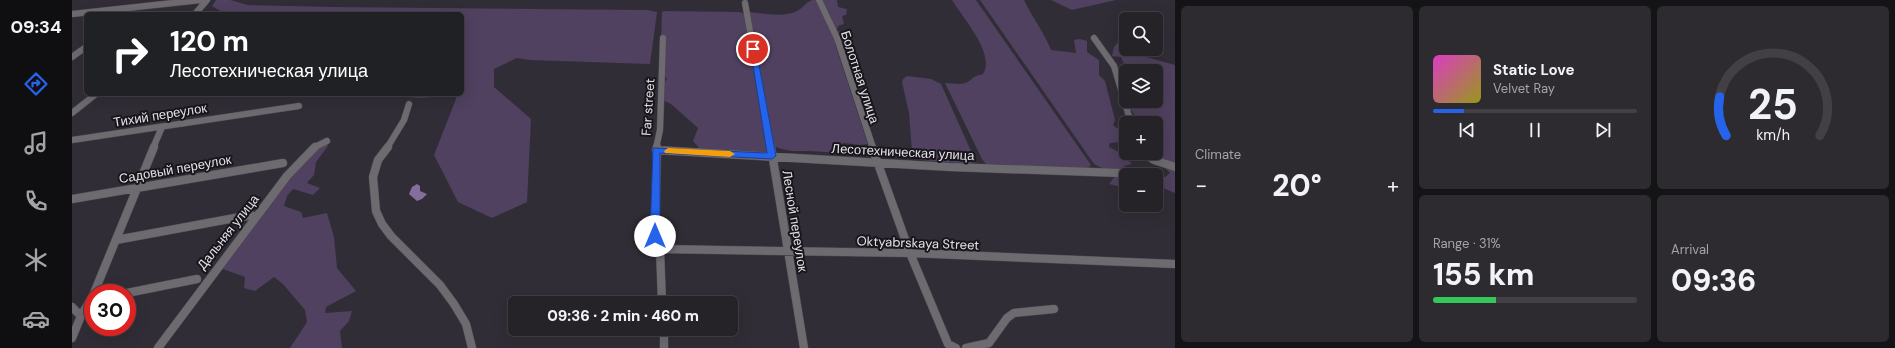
<!DOCTYPE html>
<meta charset="utf-8">
<style>
:root{--surface:#252228;--page:#2d2a30;--text:#f1f3f6;--muted:#a3a4a8;--line:#423f45;--accent:#2563eb}
body{margin:0;font-family:"DM Sans",sans-serif;background:var(--page);color:var(--text);height:100vh;display:flex;flex-direction:column;font-size:15px;white-space:nowrap}
*{box-sizing:border-box;margin:0}
p{font-size:13px;color:var(--muted)}
.icon{flex:none;width:22px;height:22px;fill:none;stroke:currentColor;stroke-width:2;stroke-linecap:round;stroke-linejoin:round}
.map{position:relative;flex:1;overflow:hidden}
.panel{display:flex;flex-direction:column;gap:6px;padding:6px;background:#141316;width:720px}
.panel>*{flex:none}
.banner{position:absolute;left:12px;top:12px;width:380px;height:84px;border-radius:6px;box-shadow:0 4px 16px #0002,0 0 0 1px var(--line);background:#202124;color:#fff;overflow:hidden}
.buttons{position:absolute;left:1047px;top:12px;display:grid;gap:8px}
.buttons a{display:grid;place-items:center;width:44px;height:44px;border-radius:6px;background:var(--surface);box-shadow:0 4px 16px #0002,0 0 0 1px var(--line);font-size:20px}
.speed{position:absolute;left:12px;top:284px;display:flex;gap:8px;font-size:20px;font-weight:700;text-align:center}
.speed>*{display:grid;place-content:center;width:52px;height:52px;border-radius:50%;background:var(--surface);box-shadow:0 4px 16px #0002,0 0 0 1px var(--line);line-height:1}
.speed .limit{border:6px solid #d22;background:#fff;color:#111}
.pin{position:absolute;display:grid;place-items:center;width:34px;height:34px;color:#fff;margin:-17px;border:2px solid #fff;border-radius:50%;box-shadow:0 1px 4px #0007}
.me{position:absolute;width:44px;margin:-22px;rotate:0deg;stroke-linejoin:round;filter:drop-shadow(0 0 3px #0008)}
.turn{display:flex;align-items:center;gap:14px;height:84px;padding:0 20px;font-size:18px}
.turn .icon{width:52px;height:52px;stroke-width:2.5}
.turn b{display:block;font-size:28px;line-height:34px}
.big{font-size:30px;font-weight:800;line-height:1.1}
.panel .card{flex:1;display:flex;flex-direction:column;justify-content:center;gap:6px;min-width:0;padding:0 14px;border-radius:6px;background:var(--page)}
.panel .dial{align-items:center;gap:0}
.dial svg{height:104px;overflow:visible;fill:none;stroke:var(--line);stroke-width:7;stroke-linecap:round;text-anchor:middle}
.dial text{fill:var(--text);stroke:none}
.song{display:flex;align-items:center;gap:12px}
.cover{width:48px;height:48px;border-radius:6px;background:linear-gradient(135deg,hsl(310 70% 55%),hsl(60 70% 35%))}
.played{height:4px;border-radius:2px;background:linear-gradient(90deg,var(--accent) 15%,var(--line) 15%)}
.keys{display:flex;justify-content:space-around;direction:ltr}
.heat{display:flex;justify-content:space-between;align-items:center;font-size:22px;direction:ltr}
.charge{height:6px;border-radius:3px;background:linear-gradient(90deg,#34c759 31%,var(--line) 0)}
.panel .tiles{flex:1;display:grid;gap:6px;grid-template-columns:repeat(3,1fr)}
.card:first-child{grid-row:span 2}
.trip{position:absolute;left:436px;top:296px;width:230px;height:40px;border-radius:6px;background:var(--surface);box-shadow:0 4px 16px #0002,0 0 0 1px var(--line);font-weight:800;line-height:40px;text-align:center}
main{display:flex;flex:1;min-height:0}
.tab-bar{display:flex;flex-direction:column;width:72px;justify-content:space-around;align-items:center;background:#0f0e10;color:var(--muted)}
.tab-bar .icon{width:28px;height:28px}
.tab-bar .selected{color:var(--accent)}
.tab-bar b{font-size:18px;color:var(--text)}
.map>svg:first-child{display:block}
.green{fill:#4f415f}
.water{fill:#846e9b}
.lines{fill:none;stroke-linecap:round;stroke-linejoin:round}
.minor-far1-casing{stroke:#4e4a52;stroke-width:7}
.minor-casing{stroke:#4e4a52;stroke-width:9}
.minor-far1{stroke:#6d6b6f;stroke-width:6}
.minor{stroke:#6d6b6f;stroke-width:8}
.route{fill:#2563eb;stroke:#184099}
.slow{fill:#f59e0b}
.labels{text-anchor:middle;dominant-baseline:central;stroke-width:4;stroke-linejoin:round;paint-order:stroke}
.street-label{font-size:13px;fill:#e4e2e8;stroke:#18161b}
</style>
<main>
<nav class="tab-bar">
<b>09:34</b>
<svg class="icon selected" aria-label="directions" viewBox="0 0 24 24"><path d="M12 3l9 9-9 9-9-9zM9 14v-3h6M13 9l2 2-2 2"/></svg>
<svg class="icon" aria-label="music" viewBox="0 0 24 24"><path d="M9 18V5l10-2v13"/><circle cx="6" cy="18" r="3"/><circle cx="16" cy="16" r="3"/></svg>
<svg class="icon" aria-label="phone" viewBox="0 0 24 24"><path d="M5 4h4l2 5-3 2q2 4 5 5l2-3 5 2v4C11 20 4 13 5 4z"/></svg>
<svg class="icon" aria-label="climate" viewBox="0 0 24 24"><path d="M12 3v18M4 7l16 10M4 17L20 7"/></svg>
<svg class="icon" aria-label="car" viewBox="0 0 24 24"><path d="M5 17H2v-5l4-1 3-4h7l3 4 3 1v5h-3M9 17h6M6 11h13"/><circle cx="7" cy="17" r="2"/><circle cx="17" cy="17" r="2"/></svg>
</nav>
<div class="map">
<svg width="1103" height="348" viewBox="0 0 1103 348">
<rect width="100%" height="100%" fill="#312d36"/>
<path class="green" d="M144 0H158L176 5 261 7 576 10 585 12 578 64 458 60 445 58 422 69V87L459 119 455 202 420 218 386 202 362 155 386 94 350 98 334 97 332 94H390V14H149L150 12 140 6Z
M740 0H765L766 7 775 9 774 15 770 16 772 24 766 26 765 31 778 34 780 37 776 39 768 38 763 44 796 144 788 145 771 143 760 153C743 149 711 155 700 144L676 12C690 13 712 18 725 11 731 8 733 3 740 0Z
M880 0H904L1019 165 1013 171 914 164 910 159 873 83C880 83 891 86 897 81 903 77 902 76 911 74 924 54 890 17 880 0Z
M908 0H952C960 17 972 32 979 50L1004 53 1002 40 1008 39 1015 41V52L1027 60V75L1033 81 1043 120 1041 125 1050 132 1049 142 1038 143 1037 147 1050 154 1060 164 1052 166 1054 169V188L1037 184 1044 175 1022 164Z
M979 0H1044L1000 10Z
M593 11 668 12 672 14 695 153 628 149 621 141 626 128 599 104 589 99V87L595 79 588 70 590 12Z
M1045 43 1054 44V49H1061V53L1068 54 1074 57 1103 65V193L1089 187 1084 178 1093 177 1098 173 1082 155 1081 153H1084V123H1067L1058 108 1057 101H1084V71H1055L1049 57 1040 56 1042 47Z
M835 76 859 79 869 84 904 162 897 164 849 160 840 151 837 113 830 82 831 79Z
M252 144H255L256 146 244 162 242 175 235 183 248 188 241 195 221 189 215 196 212 206 229 212 231 218 255 213 262 237 265 268 284 291 254 307 253 313 280 311 277 321 268 331 270 348H218L235 322 233 310 211 284 202 277 183 291 172 288 173 277 148 268 224 169 234 163V160Z"/>
<path class="water" d="M345 184 348 186V191L355 194 350 199 345 201 337 194 340 187Z"/>
<g class="lines">
<defs>
<path id="minor-far1" d="M747 0 765 38 801 148
M673 3 699 148
M0 14 129 0
M123 14 135 0
M1022 38 1042 66 1059 123
M0 57 14 47
M0 113 24 94
M0 140 227 106
M81 148 90 127
M241 148 255 141
M315 148 332 120 337 104
M584 148 588 130 591 38"/>
<path id="minor" d="M316 147 306 160 301 177 304 211 310 224 319 236 368 285 382 304 394 324 400 348
M585 147 583 237 588 249 590 303
M699 147 732 348
M800 147 838 253 876 344 884 348
M584 150 878 167 1076 174
M1072 153 1082 160 1103 167
M0 199 211 163
M44 240 179 215
M588 249 838 253 1103 264
M22 293 82 147
M55 293 125 279
M0 307 9 316
M592 329V348
M0 338 9 316 21 295
M86 348 215 176 243 147
M894 348 917 343 935 318 942 313 982 309"/>
</defs>
<use href="#minor-far1" class="minor-far1-casing"/>
<use href="#minor" class="minor-casing"/>
<use href="#minor-far1" class="minor-far1"/>
<use href="#minor" class="minor"/>
</g>
<path class="route" d="M678 47 684 49 704 156 700 159 588 153V236L586 239H579L578 236 581 148 695 153Z"/>
<path class="slow" d="M596 148 658 151 663 154 658 157 593 153 592 151Z"/>
<g class="labels">
<g class="street-label">
<text transform="translate(788 77) rotate(72)">Болотная улица</text>
<text transform="translate(576 107) rotate(-86)">Far street</text>
<text transform="translate(88 115) rotate(-9)">Тихий переулок</text>
<text transform="translate(831 152) rotate(3)">Лесотехническая улица</text>
<text transform="translate(103 169) rotate(-10)">Садовый переулок</text>
<text transform="translate(723 221) rotate(81)">Лесной переулок</text>
<text transform="translate(156 232) rotate(-52)">Дальняя улица</text>
<text transform="translate(846 243) rotate(2)">Oktyabrskaya Street</text>
</g>
</g>
</svg>
<div class="buttons">
<a><svg class="icon" aria-label="search" viewBox="0 0 24 24"><circle cx="10" cy="10" r="6"/><path d="M15 15l6 6"/></svg></a>
<a><svg class="icon" aria-label="layers" viewBox="0 0 24 24"><path d="M12 4l9 5-9 5-9-5zM3 14l9 5 9-5"/></svg></a>
<a>+</a>
<a>−</a>
</div>
<div class="speed"><div class="limit">30</div></div>
<div class="pin" style="left:681px;top:49px;background:#d93025"><svg class="icon" aria-label="arrive" viewBox="0 0 24 24"><path d="M6 21V4h12l-3 4 3 4H6"/></svg></div>
<svg class="me" style="left:583px;top:236px" viewBox="-20 -20 40 40"><circle r="19" fill="#fff"/><path d="M0-13L10 11 0 6-10 11z" fill="#2563eb"/></svg>
<div class="trip">09:36 · 2 min · 460 m</div>
<div class="banner">
<div class="turn"><svg class="icon" aria-label="right" viewBox="0 0 24 24"><path d="M7 20v-9h11M14 6l5 5-5 5"/></svg><div><b>120 m</b>Лесотехническая улица</div></div>
</div>
</div>
<section class="panel">
<div class="tiles">
<div class="card"><p>Climate</p>
<div class="heat"><a>−</a><b class="big">20°</b><a>+</a></div>
</div>
<div class="card">
<div class="song"><i class="cover"></i><div><b>Static Love</b><p>Velvet Ray</p></div></div>
<div class="played"></div>
<div class="keys"><svg class="icon" aria-label="previous" viewBox="0 0 24 24"><path d="M18 5L8 12l10 7zM5 5v14"/></svg><svg class="icon" aria-label="pause" viewBox="0 0 24 24"><path d="M8 5v14M16 5v14"/></svg><svg class="icon" aria-label="next" viewBox="0 0 24 24"><path d="M6 5l10 7-10 7zM19 5v14"/></svg></div>
</div>
<div class="card dial"><svg viewBox="0 0 100 80">
<path d="M14 69A42 42 0 1 1 86 69"/>
<path d="M14 69A42 42 0 0 1 9 39" stroke="#2563eb"/>
<text x="50" y="56" font-size="32" font-weight="700">25</text>
<text x="50" y="72" font-size="11">km/h</text>
</svg></div>
<div class="card"><p>Range · 31%</p><b class="big">155 km</b><div class="charge"></div></div>
<div class="card"><p>Arrival</p><b class="big">09:36</b></div>
</div>
</section>
</main>
